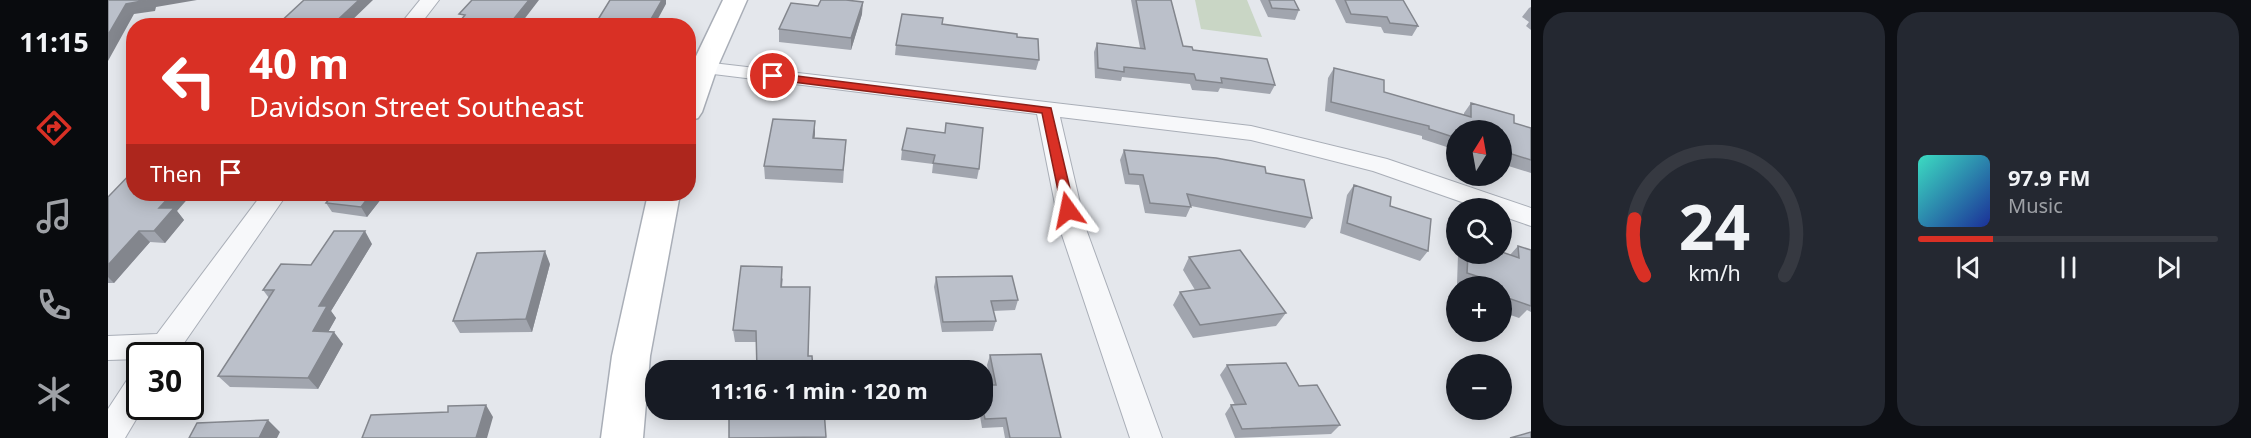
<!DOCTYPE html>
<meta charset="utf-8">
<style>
:root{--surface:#171b24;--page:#242831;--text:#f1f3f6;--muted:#9ea1a6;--line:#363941;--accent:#d93025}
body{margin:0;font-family:"Noto Sans",sans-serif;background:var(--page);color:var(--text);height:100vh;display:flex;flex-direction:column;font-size:22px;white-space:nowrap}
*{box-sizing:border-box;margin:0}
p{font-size:20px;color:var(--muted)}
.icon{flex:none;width:33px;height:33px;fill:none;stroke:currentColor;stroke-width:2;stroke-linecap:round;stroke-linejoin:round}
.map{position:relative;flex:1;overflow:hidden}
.details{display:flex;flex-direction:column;gap:12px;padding:12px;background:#0d0f14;width:720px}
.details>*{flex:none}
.hud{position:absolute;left:18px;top:18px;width:570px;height:183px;border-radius:24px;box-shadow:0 3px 15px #0003;background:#d93025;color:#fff;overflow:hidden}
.needle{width:39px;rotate:11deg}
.tools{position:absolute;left:1338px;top:120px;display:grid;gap:12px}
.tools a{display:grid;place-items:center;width:66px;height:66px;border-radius:50%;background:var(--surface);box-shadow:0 3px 15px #0003;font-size:30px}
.speed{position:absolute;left:18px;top:342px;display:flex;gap:12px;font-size:30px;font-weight:700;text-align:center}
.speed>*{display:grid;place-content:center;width:78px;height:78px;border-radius:50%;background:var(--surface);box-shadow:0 3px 15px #0003;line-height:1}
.speed .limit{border:3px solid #111;border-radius:9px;background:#fff;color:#111}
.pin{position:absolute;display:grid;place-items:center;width:51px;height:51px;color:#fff;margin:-26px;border:3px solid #fff;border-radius:50%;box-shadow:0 2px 6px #0007}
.me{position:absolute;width:66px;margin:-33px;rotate:348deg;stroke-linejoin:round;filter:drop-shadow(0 0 4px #0008)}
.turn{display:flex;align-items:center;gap:21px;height:126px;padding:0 24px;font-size:27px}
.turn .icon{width:78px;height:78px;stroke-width:2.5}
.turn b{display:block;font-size:42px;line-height:51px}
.then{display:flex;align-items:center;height:57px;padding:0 24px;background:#0003;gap:12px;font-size:22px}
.details .card{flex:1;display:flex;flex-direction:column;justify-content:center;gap:9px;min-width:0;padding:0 21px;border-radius:24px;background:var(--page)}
.details .dial{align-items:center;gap:0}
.dial svg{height:156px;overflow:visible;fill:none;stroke:var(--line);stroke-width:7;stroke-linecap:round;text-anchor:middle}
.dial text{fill:var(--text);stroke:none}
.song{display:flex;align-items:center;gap:18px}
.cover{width:72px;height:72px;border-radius:9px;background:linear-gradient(135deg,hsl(170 70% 55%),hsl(230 70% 35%))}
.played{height:6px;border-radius:3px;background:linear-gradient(90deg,var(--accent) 25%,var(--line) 25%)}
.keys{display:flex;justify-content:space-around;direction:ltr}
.details .tiles{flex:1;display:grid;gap:12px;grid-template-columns:repeat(2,1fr)}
.trip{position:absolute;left:537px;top:360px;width:348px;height:60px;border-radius:24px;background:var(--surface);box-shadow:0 3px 15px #0003;font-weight:700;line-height:60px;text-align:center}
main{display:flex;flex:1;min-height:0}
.tab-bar{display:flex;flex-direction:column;width:108px;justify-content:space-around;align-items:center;background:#090b0e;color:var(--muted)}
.tab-bar .icon{width:42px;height:42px}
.tab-bar .on{color:var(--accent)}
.tab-bar b{font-size:27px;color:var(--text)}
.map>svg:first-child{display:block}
.green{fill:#c9d6c5}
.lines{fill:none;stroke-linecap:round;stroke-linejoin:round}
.street-casing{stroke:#a9aeb7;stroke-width:2}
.secondary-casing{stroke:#a9aeb7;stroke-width:3}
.street{fill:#f7f8fa;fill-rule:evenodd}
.secondary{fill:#fff;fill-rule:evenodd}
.wall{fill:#a1a5ae}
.shaded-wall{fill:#83868d}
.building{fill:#bbc0ca;stroke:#83868d;stroke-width:1.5}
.route{fill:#d93025;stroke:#8d1f18;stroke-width:1.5}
</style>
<main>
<nav class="tab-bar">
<b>11:15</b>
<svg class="icon on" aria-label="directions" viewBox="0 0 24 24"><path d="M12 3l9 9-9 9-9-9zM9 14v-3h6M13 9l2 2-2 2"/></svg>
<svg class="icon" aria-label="music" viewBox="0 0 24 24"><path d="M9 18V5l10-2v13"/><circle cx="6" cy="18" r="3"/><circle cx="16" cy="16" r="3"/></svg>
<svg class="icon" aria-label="phone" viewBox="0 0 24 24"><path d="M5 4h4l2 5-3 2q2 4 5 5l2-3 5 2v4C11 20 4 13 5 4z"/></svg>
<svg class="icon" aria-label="climate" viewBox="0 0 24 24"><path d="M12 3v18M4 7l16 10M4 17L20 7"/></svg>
</nav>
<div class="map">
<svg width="1423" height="438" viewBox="0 0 1423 438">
<rect width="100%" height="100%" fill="#e4e7ec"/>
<path class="green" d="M1087 0H1139L1154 37 1093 29Z"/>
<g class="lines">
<defs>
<path id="street" d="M312 0H331L311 26H291Z
M596 62 1143 126 1279 159 1423 208V226L1394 216V208H1371L1265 171 1143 140 952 117 978 229 1054 438H1022L952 229 929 114 589 72 586 68 589 64Z
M154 194H179L67 356H32V359L0 360V336L49 334Z
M32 373V406H36L17 438H0V409L21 377Z"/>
<path id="secondary" d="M615 0H639L609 68 594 112 590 118 580 121V73Z
M540 194H572L542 356 535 438H493L504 356Z"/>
</defs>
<use href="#street" class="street-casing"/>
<use href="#secondary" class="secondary-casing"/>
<use href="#street" class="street"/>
<use href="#secondary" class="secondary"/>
</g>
<path class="wall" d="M1023 0H1063L1075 46 1167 85 1162 94 1112 88 1110 92 1084 90 1082 84 1014 77 1013 81 987 78 986 52 989 43 1032 48Z
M1152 0H1186L1191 10 1187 20 1160 17Z
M1227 0H1295L1310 26 1304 36 1276 33 1273 27 1238 23Z
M1423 7V30L1418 26 1421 22 1414 17 1421 8Z
M754 14 743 50 671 42V29Z
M834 24 909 37 931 60 928 70 787 55 788 45Z
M1226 68 1276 92 1299 99 1356 115V113L1363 103 1406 123 1423 128V173L1394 164V130H1348V150L1314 139V136L1217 111 1220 78Z
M837 133 871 169 869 179 824 173 825 164 793 160 794 150Z
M707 134 706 138 738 140 735 183 657 179 656 166Z
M1016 150 1158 173 1204 218 1197 228 1083 206 1078 217 1037 213 1031 185 1017 184 1012 160Z
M1246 185 1282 206 1320 251 1312 261 1232 233 1239 195Z
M277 194 259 217 224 212 218 203Z
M0 197 69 211 76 220 57 243 42 242 6 283H0Z
M264 244 223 311 228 318 220 332 235 344 210 389 122 387 110 376 161 298 155 290 203 265Z
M1410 246 1423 250V312L1419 310 1411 318 1394 312V286H1354L1349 285 1350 254H1394L1402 255Z
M1081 257 1178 313 1168 326 1085 338 1065 305 1072 292 1087 290 1075 270Z
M442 264 424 332 352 333 345 321Z
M828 277 910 300 907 310 885 311 888 321 885 331 834 332 826 287Z
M675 278 674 287H702L700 356 705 370 649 342H627L625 330Z
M882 355 953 438H897L895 427 874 428 871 410H874V385H883L879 365Z
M1119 365 1191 386 1232 425 1223 434 1127 438 1117 414 1123 405H1127L1112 375Z
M621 410H730V411L716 412 718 438H621Z"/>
<path class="shaded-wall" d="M39 0H89L48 7 47 11 26 14 0 61V35L18 4Z
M251 0H265L238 26H223Z
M421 0H431L411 26H400Z
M553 0H558V4L546 26H539Z
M755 2 754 14 743 50V38Z
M707 121V134L705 151V138Z
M64 194H84L69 211 76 220 57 243 46 231 51 208Z
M263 194H277L259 217 253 207Z
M31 231 42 242 6 283 0 277V265Z
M257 231 264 244 223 311 228 318 214 343 205 331 211 306Z
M437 251 442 264 424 332 418 319Z
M226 332 235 344 210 389 200 378Z
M378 405 385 417 379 438H368Z
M160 420 172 432 169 438H151Z"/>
<path class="building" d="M0 0H39L18 4 0 35Z
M196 0H251L223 26H168Z
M364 0H421L400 26H348L357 15 351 14Z
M502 0H554L539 26H486Z
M713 0H738L755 2 743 38 671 29 683 3 710 6Z
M1028 0H1063L1075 46 1084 47 1085 50 1159 59 1167 85 1113 78 1114 83 1088 80 1086 74 1016 67V72L990 68 989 43 1037 49Z
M1161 0H1186L1191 10 1164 8Z
M1237 0H1295L1310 26 1282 23 1279 17 1243 14Z
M794 14 835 18 834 24 909 34V37L930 39 931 60 788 45Z
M1226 68 1276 80V92L1363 117V103L1406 115V123L1423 128V160L1394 151V130H1348V138L1321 129V126L1223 102Z
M665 119 707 121 705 138 738 140 735 170 656 166Z
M838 123 875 128 871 169 825 163 827 155 794 150 799 128 837 133Z
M1016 150 1108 158 1157 167 1158 173 1196 180 1204 218 1079 194 1083 207 1042 203 1035 175 1021 174Z
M26 170V194H64L51 208H66L46 231H31L0 265V197Z
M1246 185 1283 197 1282 206 1323 219 1320 251 1239 223Z
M225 194H263L253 207 218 203Z
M226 231H257L211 306H219L205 331 226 332 200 378 110 376 166 290H155L173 264 203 265Z
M1410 246 1423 250V306L1394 296V286H1381V280L1359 273 1360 254H1394V252L1411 258Z
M1132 250 1178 313 1092 325 1072 292 1102 288 1081 257Z
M437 251 418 319 345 321 369 253Z
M633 266 674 267 673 287H702L700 356H704L705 370H649L648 331 625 330Z
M904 276 910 300 883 301 888 321 835 322 828 277Z
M933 354 953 438H902L898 418 877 419 874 406V385H888L882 355Z
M1178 363 1191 386 1209 385 1232 425 1134 429 1123 405 1138 404 1119 365Z
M378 405 368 438H254L263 415 340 412V406Z
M621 410H716L718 437 621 438Z
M160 420 151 438H81L89 423Z
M1423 432V438H1402Z"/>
<path class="route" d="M665 73 943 108 967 210 960 214 954 210 934 113 661 79V74Z"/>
</svg>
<div class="tools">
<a><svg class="needle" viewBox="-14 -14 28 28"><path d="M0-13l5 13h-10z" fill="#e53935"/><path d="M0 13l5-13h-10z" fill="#9ea1a6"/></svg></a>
<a><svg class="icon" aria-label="search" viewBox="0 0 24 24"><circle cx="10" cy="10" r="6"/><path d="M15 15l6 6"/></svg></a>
<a>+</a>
<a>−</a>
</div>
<div class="speed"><div class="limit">30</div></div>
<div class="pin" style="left:665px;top:76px;background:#d93025"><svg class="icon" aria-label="arrive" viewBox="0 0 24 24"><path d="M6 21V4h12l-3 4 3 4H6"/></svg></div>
<svg class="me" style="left:960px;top:210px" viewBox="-20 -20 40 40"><path d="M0-17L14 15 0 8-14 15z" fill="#d93025" stroke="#fff" stroke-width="4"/></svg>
<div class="trip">11:16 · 1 min · 120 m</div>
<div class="hud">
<div class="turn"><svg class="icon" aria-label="left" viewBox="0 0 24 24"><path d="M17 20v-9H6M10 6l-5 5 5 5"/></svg><div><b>40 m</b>Davidson Street Southeast</div></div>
<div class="then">Then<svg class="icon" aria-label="arrive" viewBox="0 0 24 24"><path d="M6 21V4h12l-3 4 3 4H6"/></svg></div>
</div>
</div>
<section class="details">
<div class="tiles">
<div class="card dial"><svg viewBox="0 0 100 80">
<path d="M14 69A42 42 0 1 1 86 69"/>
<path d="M14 69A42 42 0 0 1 9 40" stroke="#d93025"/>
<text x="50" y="56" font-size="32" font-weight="700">24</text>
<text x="50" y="72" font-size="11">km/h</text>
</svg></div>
<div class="card">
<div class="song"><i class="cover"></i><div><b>97.9 FM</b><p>Music</p></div></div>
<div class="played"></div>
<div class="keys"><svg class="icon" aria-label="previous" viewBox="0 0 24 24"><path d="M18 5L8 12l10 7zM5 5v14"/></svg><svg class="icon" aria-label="pause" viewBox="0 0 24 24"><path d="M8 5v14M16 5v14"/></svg><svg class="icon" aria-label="next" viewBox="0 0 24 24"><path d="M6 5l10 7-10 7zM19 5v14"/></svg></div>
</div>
</div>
</section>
</main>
